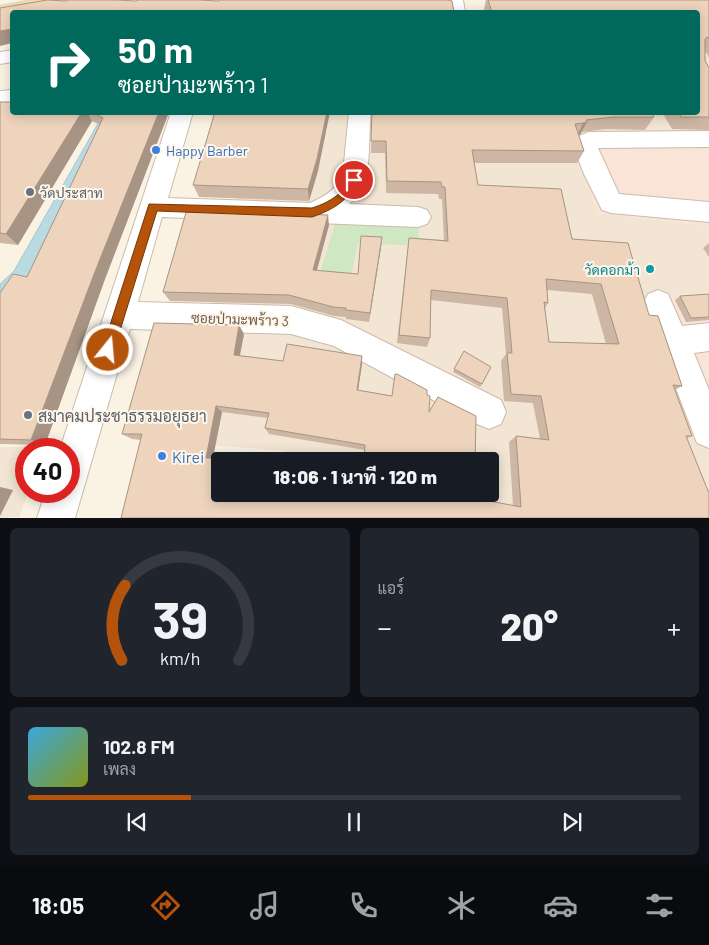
<!DOCTYPE html>
<html lang="th">
<meta charset="utf-8">
<style>
:root{--surface:#171b24;--page:#20242c;--text:#f1f3f6;--muted:#9ea1a6;--line:#363941;--accent:#b45309}
body{margin:0;font-family:Barlow,Sarabun,sans-serif;background:var(--page);color:var(--text);height:100vh;display:flex;flex-direction:column;font-size:19px;white-space:nowrap}
*{box-sizing:border-box;margin:0}
p{font-size:16px;color:var(--muted)}
.icon{flex:none;width:28px;height:28px;fill:none;stroke:currentColor;stroke-width:2;stroke-linecap:round;stroke-linejoin:round}
.map{position:relative;height:518px;overflow:hidden}
.details{display:flex;flex-direction:column;gap:10px;padding:10px;background:#0d0f14;flex:1}
.details>*{flex:none}
.top-card{position:absolute;left:10px;top:10px;width:690px;height:105px;border-radius:5px;box-shadow:0 2px 12px #0003;background:#00695c;color:#fff;overflow:hidden}
.speed{position:absolute;left:15px;top:438px;display:flex;gap:10px;font-size:25px;font-weight:700;text-align:center}
.speed>*{display:grid;place-content:center;width:65px;height:65px;border-radius:50%;background:var(--surface);box-shadow:0 2px 12px #0003;line-height:1}
.speed .limit{border:8px solid #d22;background:#fff;color:#111}
.pin{position:absolute;display:grid;place-items:center;width:42px;height:42px;color:#fff;margin:-21px;border:2px solid #fff;border-radius:50%;box-shadow:0 1px 5px #0007}
.me{position:absolute;width:55px;margin:-28px;rotate:17deg;stroke-linejoin:round;filter:drop-shadow(0 0 4px #0008)}
.turn{display:flex;align-items:center;gap:18px;height:105px;padding:0 25px;font-size:22px}
.turn .icon{width:65px;height:65px;stroke-width:2.5}
.turn b{display:block;font-size:35px;line-height:42px}
.big{font-size:38px;font-weight:800;line-height:1.1}
.details .tile{flex:1;display:flex;flex-direction:column;justify-content:center;gap:8px;min-width:0;padding:0 18px;border-radius:8px;background:var(--page)}
.details .dial{align-items:center;gap:0}
.dial svg{height:130px;overflow:visible;fill:none;stroke:var(--line);stroke-width:7;stroke-linecap:round;text-anchor:middle}
.dial text{fill:var(--text);stroke:none}
.song{display:flex;align-items:center;gap:15px}
.cover{width:60px;height:60px;border-radius:8px;background:linear-gradient(135deg,hsl(200 70% 55%),hsl(70 70% 35%))}
.played{height:5px;border-radius:2px;background:linear-gradient(90deg,var(--accent) 25%,var(--line) 25%)}
.keys{display:flex;justify-content:space-around;direction:ltr}
.heat{display:flex;justify-content:space-between;align-items:center;font-size:28px;direction:ltr}
.details .tiles{flex:1;display:grid;gap:10px;grid-template-columns:1fr 1fr}
.tile:last-child{grid-column:span 2}
.trip{position:absolute;left:211px;top:452px;width:288px;height:50px;border-radius:5px;background:var(--surface);box-shadow:0 2px 12px #0003;font-weight:800;line-height:50px;text-align:center}
.tabs{display:flex;height:80px;justify-content:space-around;align-items:center;background:#090b0e;color:var(--muted)}
.tabs .icon{width:35px;height:35px}
.tabs .current{color:var(--accent)}
.tabs b{font-size:22px;color:var(--text)}
.map>svg:first-child{display:block}
.residential{fill:#f2e5d3}
.commercial{fill:#fae4d8}
.green{fill:#cfe7c3}
.water{fill:#badae2;stroke:#a1c8d4}
.lines{fill:none;stroke-linecap:round;stroke-linejoin:round}
.minor-casing{stroke:#cbbbab;stroke-width:2}
.major-casing{stroke:#dad4d0;stroke-width:2}
.minor{fill:#fff;fill-rule:evenodd}
.major{fill:#f5dba0;fill-rule:evenodd}
.wall{fill:#cdb6a3;fill-rule:evenodd}
.shaded-wall{fill:#a79484}
.building{fill:#eed4bd;stroke:#a79484;fill-rule:evenodd}
.route{fill:#b45309;stroke:#753606}
.shop-dot{fill:#3f7fe0;stroke:#fef7e9;stroke-width:2}
.worship-dot{fill:#6b7280;stroke:#fef7e9;stroke-width:2}
.culture-dot{fill:#0f9aa8;stroke:#fef7e9;stroke-width:2}
.labels{text-anchor:middle;dominant-baseline:central;stroke-width:4;stroke-linejoin:round;paint-order:stroke}
.shop-label{font-size:14px;fill:#366cbe;stroke:#fef7e9;text-anchor:start}
.worship-label{font-size:14px;fill:#5b616d;stroke:#fef7e9;text-anchor:start}
.culture-label{font-size:14px;fill:#0d838f;stroke:#fef7e9;text-anchor:end}
.street-label{font-size:14px;fill:#715b4b;stroke:#fef7e9}
.near-worship-label{font-size:16px;fill:#5b616d;stroke:#fef7e9;text-anchor:start}
.near-shop-label{font-size:16px;fill:#366cbe;stroke:#fef7e9;text-anchor:start}
</style>
<div class="map">
<svg width="709" height="518" viewBox="0 0 709 518">
<rect width="100%" height="100%" fill="#faf3e4"/>
<path class="residential" d="M698 36H709V134L597 213 709 226V292L669 296 706 378H709V517L280 494H490V461H285L286 451 184 443 254 117 209 116V113L698 112Z
M0 447H46L26 449V491H29L19 517 0 518Z"/>
<path class="commercial" d="M709 134V226L597 213 571 137Z
M709 292V378H706L669 295Z"/>
<path class="green" d="M338 215 418 219 419 246 358 243 351 278 324 274 321 269Z"/>
<path class="water" d="M104 113H120L38 268 0 305V284L14 271Z"/>
<g class="lines">
<defs>
<path id="minor" d="M445 0H463L465 12H447Z
M12 50V62L0 64V52Z
M12 90V104L0 105V91Z
M171 112H193L168 198 310 203C326 196 337 189 343 173L349 112H371C367 141 375 184 349 204L418 207 427 210 431 217 427 224 418 227 162 217 138 302 291 306 341 320 501 400 506 412 501 424 489 429 477 424 334 346 291 334 130 329 75 518H37L46 491H69V449H60Z
M709 131V147L598 148 619 194 709 202V222L611 213 602 210 584 174 572 143 576 137 589 132Z
M658 290 668 294 682 326 709 323V351L694 353 709 390V448L697 443 643 303 648 294Z"/>
<path id="major" d="M32 0H71L68 4 62 5 12 12V14L0 16V6Z"/>
</defs>
<use href="#minor" class="minor-casing"/>
<use href="#major" class="major-casing"/>
<use href="#minor" class="minor"/>
<use href="#major" class="major"/>
</g>
<path class="wall" d="M486 0H709V57L707 53 705 52V61L709 68V130L672 129 662 112H698V12H485L484 9Z
M0 102 12 112H169L105 279 45 445 0 444V293L27 277 100 125 92 121 18 245 0 243Z
M372 112 654 117 645 130 607 129 581 132 579 135 584 151 577 163H474L478 185 572 239 649 315 682 386 675 390 692 436 687 438 709 518H121L141 440 132 439 122 434 244 334 240 356 283 361 362 356V364L358 390 392 396 395 374 427 395 429 412 476 416 365 450 269 434 265 428 268 418 222 412 213 458 479 499 513 506 509 442 516 436 540 439 533 403 504 401 501 361 506 354 502 308 431 300 430 338 427 347 397 343 409 238 444 240 442 199H439L438 194 386 193 385 153H371ZM547 290 592 294 606 344 549 342 545 308 548 303Z
M318 171 309 201 199 197 193 185Z
M329 225 317 271 358 274 382 237 381 247 369 322 346 319V317L334 316 291 304 170 301 163 292Z
M709 243V257L703 248Z
M709 294V320L686 322 675 300 680 296Z
M464 351 482 384 480 387 453 372Z"/>
<path class="shaded-wall" d="M12 29V43L0 46V31Z
M82 112H87L92 121 18 245 6 234Z
M159 112H169L105 279 45 445 31 440 96 269Z
M327 112H330L318 171 309 201 308 189Z
M587 122 580 135 577 136 583 123Z
M328 215 329 225 314 280 313 270Z
M382 237 381 247 369 322 370 313Z
M239 325 244 334 238 363 234 355Z
M362 356V364L357 397V390Z
M216 406 222 412 212 462 206 458Z
M0 487 13 490 0 516Z"/>
<path class="building" d="M47 0 67 1 68 0H116L136 1 137 0H199L219 1V0H448L452 1 454 12H12V29L0 31V8Z
M488 0H709V38L707 37 705 39V61L709 68V117H681L679 112H698V12H492Z
M0 102H12V112H82L6 234 0 233Z
M92 112H159L96 269 31 440 0 439V293L13 274 27 277 103 118Z
M215 112H327L317 159 308 189 193 185Z
M372 112H652L654 117H614L586 120 587 122 583 123 575 124 584 151 472 150 478 185 561 189 572 239 628 243 649 315 658 316 682 386 673 385 692 436H686L708 491H709V518H121L142 434H122L154 323 239 325 234 355 283 361 287 344 362 356 357 390 392 396 395 374H397L427 390V395L430 396 429 412 438 397 476 416 475 461H364L365 445 265 428 269 413 216 406 206 458 322 461H220V494H479V499L521 507 516 436 549 440 541 396 511 394 507 353H512L507 298 431 290 430 338 399 335 409 238 448 241 445 187H442L441 182 387 181 386 141H371ZM546 279 601 284 619 344 549 342 544 302 548 303Z
M187 209 328 215 313 270 358 274 361 236 382 237 370 313 346 310V308L333 307 289 295 163 292Z
M709 294V317L691 318 680 296Z
M464 351 491 367 482 384 454 369Z"/>
<path class="route" d="M354 176 359 180C347 201 335 209 312 217L157 211 114 350 113 355 108 357 103 355 102 350 149 204 312 208C322 205 334 199 341 192 346 186 347 179 354 176Z"/>
<g class="shop-dot">
<circle cx="156" cy="150" r="5"/>
<circle cx="162" cy="456" r="5"/>
</g>
<g class="worship-dot">
<circle cx="30" cy="192" r="5"/>
<circle cx="28" cy="415" r="5"/>
</g>
<circle class="culture-dot" cx="650" cy="269" r="5"/>
<g class="labels">
<g class="shop-label">
<text x="166" y="150">Happy Barber</text>
</g>
<g class="worship-label">
<text x="40" y="192">วัดประสาท</text>
</g>
<g class="culture-label">
<text x="640" y="269">วัดคอกม้า</text>
</g>
<g class="street-label">
<text transform="translate(240 319) rotate(2)">ซอยป่ามะพร้าว 3</text>
</g>
<g class="near-worship-label">
<text x="38" y="415">สมาคมประชาธรรมอยุธยา</text>
</g>
<g class="near-shop-label">
<text x="172" y="456">Kirei</text>
</g>
</g>
</svg>
<div class="speed"><div class="limit">40</div></div>
<div class="pin" style="left:354px;top:180px;background:#d93025"><svg class="icon" aria-label="arrive" viewBox="0 0 24 24"><path d="M6 21V4h12l-3 4 3 4H6"/></svg></div>
<svg class="me" style="left:108px;top:350px" viewBox="-20 -20 40 40"><circle r="17" fill="#b45309" stroke="#fff" stroke-width="3"/><path d="M0-11L8 9 0 5-8 9z" fill="#fff"/></svg>
<div class="trip">18:06 · 1 นาที · 120 m</div>
<div class="top-card">
<div class="turn"><svg class="icon" aria-label="right" viewBox="0 0 24 24"><path d="M7 20v-9h11M14 6l5 5-5 5"/></svg><div><b>50 m</b>ซอยป่ามะพร้าว 1</div></div>
</div>
</div>
<section class="details">
<div class="tiles">
<div class="tile dial"><svg viewBox="0 0 100 80">
<path d="M14 69A42 42 0 1 1 86 69"/>
<path d="M14 69A42 42 0 0 1 16 23" stroke="#b45309"/>
<text x="50" y="56" font-size="32" font-weight="700">39</text>
<text x="50" y="72" font-size="11">km/h</text>
</svg></div>
<div class="tile"><p>แอร์</p>
<div class="heat"><a>−</a><b class="big">20°</b><a>+</a></div>
</div>
<div class="tile">
<div class="song"><i class="cover"></i><div><b>102.8 FM</b><p>เพลง</p></div></div>
<div class="played"></div>
<div class="keys"><svg class="icon" aria-label="previous" viewBox="0 0 24 24"><path d="M18 5L8 12l10 7zM5 5v14"/></svg><svg class="icon" aria-label="pause" viewBox="0 0 24 24"><path d="M8 5v14M16 5v14"/></svg><svg class="icon" aria-label="next" viewBox="0 0 24 24"><path d="M6 5l10 7-10 7zM19 5v14"/></svg></div>
</div>
</div>
</section>
<nav class="tabs">
<b>18:05</b>
<svg class="icon current" aria-label="directions" viewBox="0 0 24 24"><path d="M12 3l9 9-9 9-9-9zM9 14v-3h6M13 9l2 2-2 2"/></svg>
<svg class="icon" aria-label="music" viewBox="0 0 24 24"><path d="M9 18V5l10-2v13"/><circle cx="6" cy="18" r="3"/><circle cx="16" cy="16" r="3"/></svg>
<svg class="icon" aria-label="phone" viewBox="0 0 24 24"><path d="M5 4h4l2 5-3 2q2 4 5 5l2-3 5 2v4C11 20 4 13 5 4z"/></svg>
<svg class="icon" aria-label="climate" viewBox="0 0 24 24"><path d="M12 3v18M4 7l16 10M4 17L20 7"/></svg>
<svg class="icon" aria-label="car" viewBox="0 0 24 24"><path d="M5 17H2v-5l4-1 3-4h7l3 4 3 1v5h-3M9 17h6M6 11h13"/><circle cx="7" cy="17" r="2"/><circle cx="17" cy="17" r="2"/></svg>
<svg class="icon" aria-label="filters" viewBox="0 0 24 24"><path d="M4 7h16M4 17h16"/><circle cx="9" cy="7" r="2"/><circle cx="15" cy="17" r="2"/></svg>
</nav>
